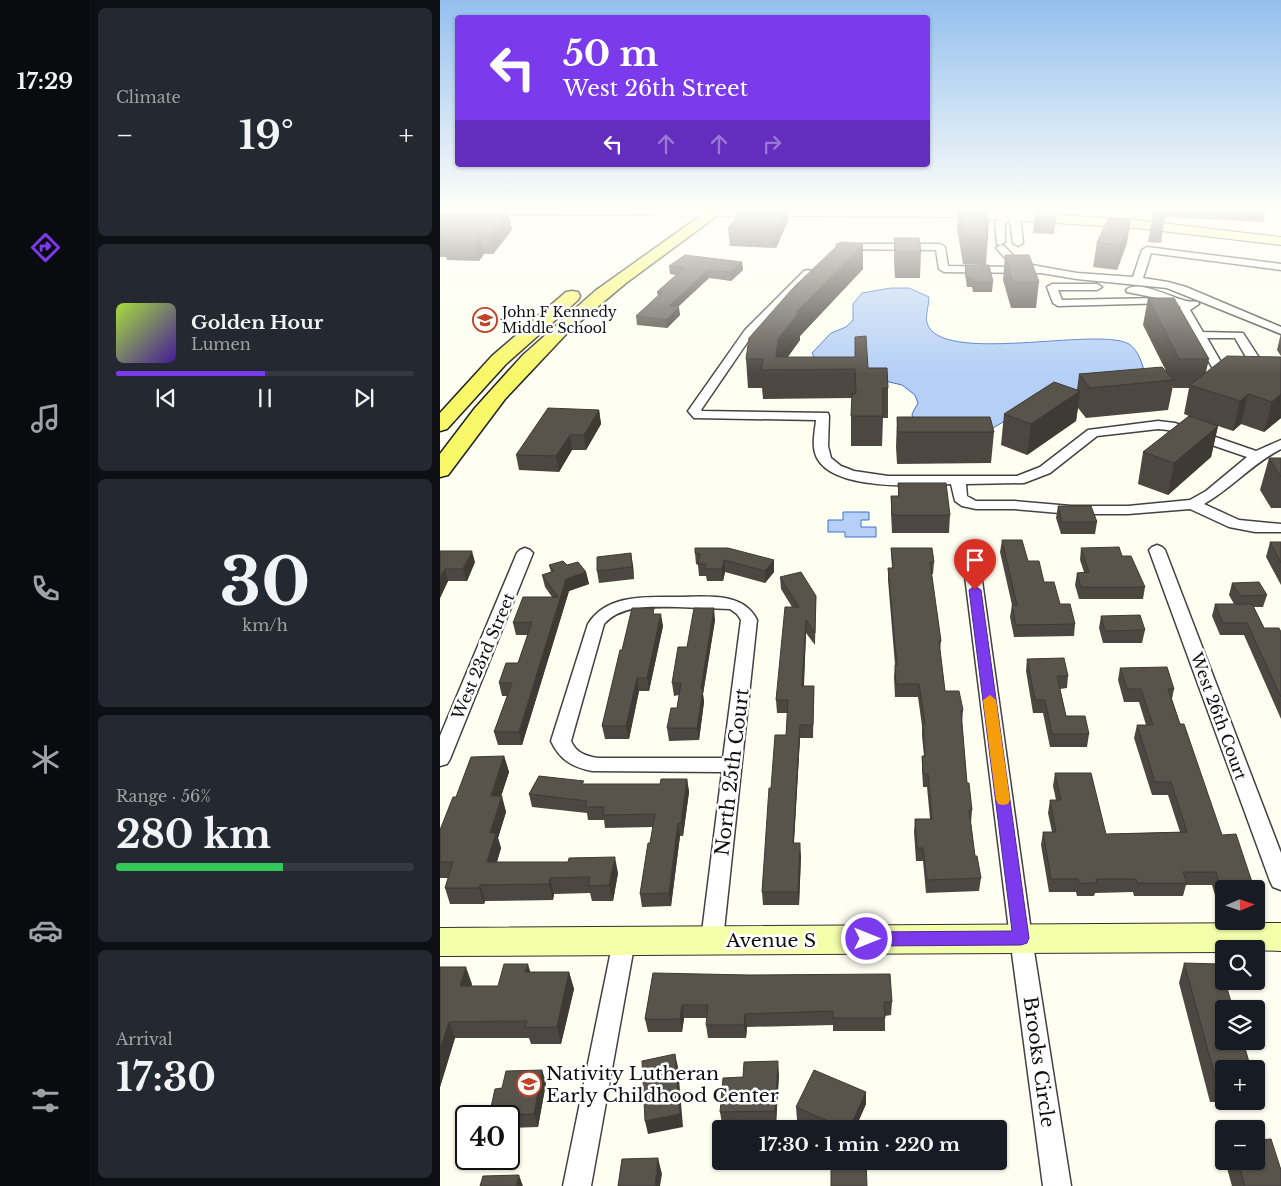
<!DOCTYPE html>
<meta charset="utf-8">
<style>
:root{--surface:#171b24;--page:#242831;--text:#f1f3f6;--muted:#9ea1a6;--line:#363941;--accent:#7c3aed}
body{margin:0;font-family:"Libre Baskerville",serif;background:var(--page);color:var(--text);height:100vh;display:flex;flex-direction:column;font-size:19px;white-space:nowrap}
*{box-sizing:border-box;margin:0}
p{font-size:16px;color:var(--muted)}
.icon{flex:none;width:28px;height:28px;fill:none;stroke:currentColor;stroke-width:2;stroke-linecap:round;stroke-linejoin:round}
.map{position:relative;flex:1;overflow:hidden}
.drawer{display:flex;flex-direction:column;gap:8px;padding:8px;background:#0d0f14;width:350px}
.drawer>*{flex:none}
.banner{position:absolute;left:15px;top:15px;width:475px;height:152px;border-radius:5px;box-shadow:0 1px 4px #0004;background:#7c3aed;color:#fff;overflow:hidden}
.needle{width:32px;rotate:88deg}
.controls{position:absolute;left:775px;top:880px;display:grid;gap:10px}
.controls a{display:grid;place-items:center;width:50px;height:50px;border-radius:5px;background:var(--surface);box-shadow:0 1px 4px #0004;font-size:25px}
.speed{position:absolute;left:15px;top:1105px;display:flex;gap:10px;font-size:25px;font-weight:700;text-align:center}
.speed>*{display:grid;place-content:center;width:65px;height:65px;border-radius:50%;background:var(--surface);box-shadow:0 1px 4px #0004;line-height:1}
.speed .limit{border:2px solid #111;border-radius:8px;background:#fff;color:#111}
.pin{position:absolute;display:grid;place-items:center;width:42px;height:42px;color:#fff;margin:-51px -21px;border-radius:50% 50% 50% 0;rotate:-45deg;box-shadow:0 0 5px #0007}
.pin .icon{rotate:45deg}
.me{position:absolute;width:55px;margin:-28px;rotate:90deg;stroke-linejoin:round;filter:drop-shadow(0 0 4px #0008)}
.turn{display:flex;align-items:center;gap:18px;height:105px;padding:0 25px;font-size:22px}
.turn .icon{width:65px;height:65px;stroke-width:2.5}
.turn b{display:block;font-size:35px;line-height:42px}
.lanes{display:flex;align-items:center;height:48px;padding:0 25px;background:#0003;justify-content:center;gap:25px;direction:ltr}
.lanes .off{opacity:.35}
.big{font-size:38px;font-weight:700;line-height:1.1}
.drawer .tile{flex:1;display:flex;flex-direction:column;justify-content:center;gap:8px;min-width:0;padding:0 18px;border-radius:8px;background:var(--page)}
.drawer .dial{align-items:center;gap:0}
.dial b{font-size:65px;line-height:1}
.song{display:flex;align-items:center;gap:15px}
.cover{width:60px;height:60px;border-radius:8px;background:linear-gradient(135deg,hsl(80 70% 55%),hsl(260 70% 35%))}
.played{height:5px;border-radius:2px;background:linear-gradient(90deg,var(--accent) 50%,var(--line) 50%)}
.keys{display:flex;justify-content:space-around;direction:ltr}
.heat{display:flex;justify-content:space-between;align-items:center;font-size:28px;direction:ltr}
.charge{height:8px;border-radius:4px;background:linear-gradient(90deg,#34c759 56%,var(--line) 0)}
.trip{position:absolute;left:272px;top:1120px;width:295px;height:50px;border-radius:5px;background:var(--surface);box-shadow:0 1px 4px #0004;font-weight:700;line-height:50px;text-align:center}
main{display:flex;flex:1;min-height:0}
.tabs{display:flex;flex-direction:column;width:90px;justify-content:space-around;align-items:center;background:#090b0e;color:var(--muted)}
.tabs .icon{width:35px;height:35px}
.tabs .on{color:var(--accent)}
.tabs b{font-size:22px;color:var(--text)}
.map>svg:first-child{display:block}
.water{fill:#b5cff6;stroke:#3c71cd}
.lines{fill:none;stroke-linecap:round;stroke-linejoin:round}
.street-casing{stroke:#424242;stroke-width:3}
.secondary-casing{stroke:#313131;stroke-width:2}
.primary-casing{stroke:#202020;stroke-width:3}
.street{fill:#fff;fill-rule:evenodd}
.secondary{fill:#f4ffac;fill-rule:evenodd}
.primary{fill:#f8f768;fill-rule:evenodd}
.wall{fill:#4c4740}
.shaded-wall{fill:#3e3a34}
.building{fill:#58534b;stroke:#3e3a34}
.route{fill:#7c3aed;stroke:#51269a}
.slow{fill:#f59e0b}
.labels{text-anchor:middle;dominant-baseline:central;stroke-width:5;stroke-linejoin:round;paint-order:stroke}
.far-poi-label{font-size:14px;fill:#0f0f0f;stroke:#fff;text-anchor:start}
.street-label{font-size:16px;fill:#0f0f0f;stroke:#fff}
.near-street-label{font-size:19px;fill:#0f0f0f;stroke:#fff}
.near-poi-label{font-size:19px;fill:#0f0f0f;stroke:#fff;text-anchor:start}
</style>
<main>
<nav class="tabs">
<b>17:29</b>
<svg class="icon on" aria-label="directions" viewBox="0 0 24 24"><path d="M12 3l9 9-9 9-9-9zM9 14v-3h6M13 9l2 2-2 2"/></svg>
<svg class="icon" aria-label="music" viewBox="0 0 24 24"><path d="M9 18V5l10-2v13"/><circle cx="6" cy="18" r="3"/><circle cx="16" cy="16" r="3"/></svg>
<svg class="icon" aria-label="phone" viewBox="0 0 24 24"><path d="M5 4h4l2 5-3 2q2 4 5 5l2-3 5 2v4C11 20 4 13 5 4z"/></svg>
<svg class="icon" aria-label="climate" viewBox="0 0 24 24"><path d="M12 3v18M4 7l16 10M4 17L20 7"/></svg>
<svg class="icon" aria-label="car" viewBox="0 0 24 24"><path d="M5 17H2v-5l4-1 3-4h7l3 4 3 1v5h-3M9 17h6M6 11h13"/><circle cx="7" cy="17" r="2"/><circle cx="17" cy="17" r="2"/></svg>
<svg class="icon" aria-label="filters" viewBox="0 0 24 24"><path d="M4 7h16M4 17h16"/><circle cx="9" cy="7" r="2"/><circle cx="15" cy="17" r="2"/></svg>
</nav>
<section class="drawer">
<div class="tile"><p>Climate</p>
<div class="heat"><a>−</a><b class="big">19°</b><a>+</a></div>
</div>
<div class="tile">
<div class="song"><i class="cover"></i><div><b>Golden Hour</b><p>Lumen</p></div></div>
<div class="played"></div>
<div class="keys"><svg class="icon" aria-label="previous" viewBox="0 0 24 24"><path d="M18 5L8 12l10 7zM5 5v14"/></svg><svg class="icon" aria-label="pause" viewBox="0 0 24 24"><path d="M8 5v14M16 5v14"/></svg><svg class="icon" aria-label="next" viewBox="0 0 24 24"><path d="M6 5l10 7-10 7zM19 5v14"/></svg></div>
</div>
<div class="tile dial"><b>30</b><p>km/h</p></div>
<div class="tile"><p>Range · 56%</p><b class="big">280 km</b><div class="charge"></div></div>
<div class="tile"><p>Arrival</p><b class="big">17:30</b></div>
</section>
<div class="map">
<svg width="841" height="1186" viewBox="0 0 841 1186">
<rect width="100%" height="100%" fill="#fefff1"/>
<path class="water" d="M451 288H469L489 297C489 305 485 317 487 323 500 366 657 326 689 344 699 350 703 367 706 377L626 392 578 413 548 431 473 420 472 414 478 403 475 395 462 385 378 365 372 353 391 333 406 327 413 320V304L422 293Z
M403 512H429V520H421V527H436V537H405V532H388V520H403Z"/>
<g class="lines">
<defs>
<path id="street" d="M572 213 575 214 581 223 583 243 578 246 573 243 570 220 565 223V242L560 245 557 244 555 222Z
M400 244H500L505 247 508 266 580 267 568 261 558 250 556 248 561 245 564 246 575 257 592 265 637 273 693 277 702 250 707 247 841 264V270L711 253 703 278 728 282 746 287 841 327V334L727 288 637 279 601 273 504 272 499 269 496 250 397 249V245Z
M368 270 372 271V275L313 334 261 410 262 411 388 413 389 416 388 446 391 458 401 466 414 471 448 476H577L600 467 648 430 718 421 735 423 816 451 841 440V449C812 464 792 488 764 504L799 520 841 524V532H815L789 527 750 509 688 514H631L574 509H536L522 506 515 501 511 484C479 486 394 491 377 458 371 446 375 432 376 420L254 418 248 411 305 330 364 271ZM718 429 728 430 807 457 766 491 750 500 688 506H631L574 501H536L527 496 526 484 584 483 610 473 657 436Z
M612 284H657L662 287 657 290H618L622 300 717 298 687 292 686 290C698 279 732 298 746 301 750 302 753 301 758 302L759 304 750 310 763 332 803 333 829 373 823 377 817 376 795 338H767L785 369H794L800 373 794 377 777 376 739 309 741 307 731 303 618 306 613 303 607 287Z
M717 545 722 547 725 550 841 853V890L833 887 830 881 709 550 712 547Z
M530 547 535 549 538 552 592 938 631 1186H603L570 938 522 552 525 549Z
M85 548 90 550 93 553 10 759 7 764 0 766V736L77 553 80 550Z
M237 597C265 597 303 591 317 620L283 940 280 947 272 950 264 947 261 940 282 772 152 771C132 767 120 760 111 741L148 624C167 594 205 597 237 597ZM237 607 290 609 297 614 301 620 283 758H158C146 756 136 753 131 741L164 624C182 604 212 607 237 607Z
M184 931 192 934 195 941 151 1186H123L173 941 176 934Z"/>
<path id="secondary" d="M0 209H518L696 220 841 237V245L696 228 518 217 0 214Z
M841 923V951L784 949V952L0 956V928Z"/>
<path id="primary" d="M270 209H286L186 283 130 330 65 399 8 475 0 477V454L35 408 83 355 155 291Z
M132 291 138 292 140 296 138 300 66 364 7 429 0 431V413L52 356 126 292Z"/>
</defs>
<use href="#street" class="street-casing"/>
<use href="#secondary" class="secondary-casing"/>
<use href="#primary" class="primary-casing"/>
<use href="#street" class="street"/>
<use href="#secondary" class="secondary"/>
<use href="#primary" class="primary"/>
</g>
<path class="wall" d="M518 209H544L549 223 546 265 523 264 517 228Z
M597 209H618L617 213 597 212Z
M712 209H819L825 215 824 222 725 217 721 243 708 242 714 209Z
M0 213 69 214 72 230 53 254H44L39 261 7 260 6 257H0Z
M616 216 614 234 593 233 594 224Z
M348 221 336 248 290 246 288 229Z
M454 238 481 252 480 278H455L454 263Z
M657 242 687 243 677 270 653 267Z
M565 255 599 282 596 308H571L563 280Z
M302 262 303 270 291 281 269 278 238 307 240 315 227 328 197 325 196 316 218 296 217 292 236 275 230 274 229 266Z
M525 265 553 282 552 292H533L532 287H527L525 274Z
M423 269 360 336V340L348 357 428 368 448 388V418H443L442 446H411V416L412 398 323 399 322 388H308L306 359Z
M708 298 769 359 766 372 841 357V418L824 432 801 424 793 431 778 426 771 457 728 495 698 484 703 452 749 416 744 414 749 388H733V386L728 410 646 418 638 408 636 421 587 455 561 445 564 414 637 390 639 374 726 371 703 325Z
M841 333V356L837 350Z
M159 410 161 424 146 450H132L119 472 79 470 76 455Z
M457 417 554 432 551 463 457 464 456 447Z
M829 458H841V508H831L820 490Z
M458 483 510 515 509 533H452L451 513V496H458Z
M618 506 657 522 655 534H621L616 518Z
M562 540 588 561 620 604 635 624 634 636 574 637 570 617 572 605 560 552Z
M830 542H841V585L826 557Z
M451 548 494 562 493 574H491L501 641 500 650 505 691 523 710 522 723 527 783 532 810 531 823 535 856 541 878 539 891 486 893 483 861H476L474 832 475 819H490L487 787H483L482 769V756H484L482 736V726L478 697H455L454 677 455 665 448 580V568H452Z
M641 548 682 556 705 587 703 599H639L635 585 637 573 644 572 640 560Z
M0 551 35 562 27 581H8L0 598Z
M255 553 334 560V572L325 583 285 572 283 581H267L266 576H259L258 565 256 564Z
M109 565H127L146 572 149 584 129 591 82 745H58L54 732 67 696H62L59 683 78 663 88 635H76L73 623 112 597 105 587 102 575 111 572Z
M193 565 194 579 159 583 157 571Z
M340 577 376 596 375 645 366 633 364 686H374L373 738H360L354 843 361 856 359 905H323L322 892 331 788 346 735 348 713H337L336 700 352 607 341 589Z
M792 583 827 595 823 607H814L824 628 841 632V719L804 635H780L772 616 775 604H794L789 595Z
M215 614 223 626 209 691H199L189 739H165L162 726 182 650Z
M661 616 705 630 702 643H663L659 628Z
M275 620 263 694 264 702 259 740 229 741 227 728 237 708 239 695 234 696 232 683 247 647Z
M587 659 628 676 627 688 620 689 626 716 649 734 647 747H610L603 713H593L586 671Z
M680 668 734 689 732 699 740 724 782 835 812 882 810 889H784V895H775L772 885H746L743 896H694L693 892 655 893 654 896H637L636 892H609L601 845 603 832H612L608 813 610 800H616L613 786 615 773 666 834 740 832 728 795H712L694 738 697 725H706L699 702H684L678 680Z
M64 756 69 772 61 796 66 812 58 838 61 848 57 862 178 873 173 901H152L150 893 114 894 113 900 45 901 44 904H10L5 888 8 878H0V830L16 797Z
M247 779 249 792 243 836H240L231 906 202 907 200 894 213 827 165 828 164 820H148L147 813 92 807 89 794 145 784H220Z
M744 963 784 1069V1101H808V1102H770L739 983Z
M0 967 32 984 31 986H58L90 972H129L134 989 121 1044H91L89 1038H15L0 1087Z
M213 973 452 1002 451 1015 445 1016V1031H393V1025L307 1027 306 1038H268L266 1025 267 1018H244L242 1032H208L205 1019Z
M102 1070 106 1083 98 1127 69 1128V1116H49L62 1088Z
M339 1074 336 1124H282L280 1112 303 1077Z
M426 1092V1104L415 1129H377L357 1120 356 1107Z
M785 1161H816L841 1186H792Z"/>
<path class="shaded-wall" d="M346 209H348V221L336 248V231Z
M69 214 72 230 53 254 49 237Z
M691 219 687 243 677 270 680 245Z
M41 237 44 254 39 261 35 243Z
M423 244V269L360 336V340L340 367 336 357 338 339 356 312Z
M302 262 303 270 291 281 290 272Z
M268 270 269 278 230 314 229 306Z
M239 307 240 315 227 328 226 320Z
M640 391 636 421 587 455 591 424Z
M808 394 801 424 793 431 800 401Z
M841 394V418L824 432 832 402Z
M159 410 161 424 146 450 144 435Z
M778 426 771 457 728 495 734 463Z
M130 435 132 450 119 472 116 456Z
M32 551 35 562 27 581 23 569Z
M191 553 193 565 194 579 192 567Z
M284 560 285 572 283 581 282 569Z
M334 560V572L325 583V571Z
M5 569 8 581 0 598V578Z
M146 572 149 584 129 591 82 745 79 732 126 579Z
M274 608 275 620 263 694 264 702 259 740 257 728 261 689Z
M221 614 223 626 209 691 207 678Z
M366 620V633L363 699 362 686Z
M197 678 199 691 189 739 186 726Z
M360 725V738L353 856V843Z
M64 756 69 772 56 812 51 796Z
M247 779 249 792 243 836 241 823Z
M62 796 66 812 58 838 61 848 52 878 47 862 50 833Z
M238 823 240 836 231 906 229 893Z
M360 843 361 856 359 905 358 892Z
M175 857 178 873 173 901 169 885Z
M110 878 114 894 113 900 109 884Z
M40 885 45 901 44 904 39 888Z
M88 964 93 981 85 972Z
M26 967 32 984 26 1002 20 986Z
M129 972 134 989 121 1044 117 1027Z
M242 1005 244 1018 242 1032 240 1019Z
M305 1014 307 1027 306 1038 304 1025Z
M9 1022 15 1038 0 1087V1049Z
M235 1054 238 1067 243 1127 208 1134 205 1121Z
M338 1061 339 1074 336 1124 335 1111Z
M102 1070 106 1083 98 1127 94 1114Z
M426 1092V1104L415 1129H409Z
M218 1158 222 1174 220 1186H215Z
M79 1175 83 1186H76Z"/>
<path class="building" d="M301 209H346L336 231 288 229Z
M519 209H544L549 223H545L548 240 525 239Z
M714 209H726L725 219 712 218Z
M723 209H819L825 215 726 210V209Z
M0 213 69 214 49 237H41L35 243H3L6 239H0Z
M596 215 616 216 615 225 594 224Z
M669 217 691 219 680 245 657 242Z
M454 238H479L481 252H456Z
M401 242 423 244 356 312H359L338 339 336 357H415V337L426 336 428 368H447L448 388H443V416H411L412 394H416L415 369 321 370 323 359H306L309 338 353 288Z
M245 255 302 262 290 272 268 270 229 306 239 307 226 320 196 316 222 292H217L244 268 229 266Z
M565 255H589L599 282H573Z
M525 265H549L553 282H533L532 278H527Z
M708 298H734L769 359H739Z
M787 356 841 357V394L832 402 808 394 800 401 750 385Z
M722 367 734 380 650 388 639 374Z
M614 382 640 391 591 424 564 414Z
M108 408 159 410 144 435H130L116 456 76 455Z
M749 416 778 426 734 463 703 452Z
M457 417H550L554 432H458Z
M829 458H841V476H840Z
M458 483H506L510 515H452L451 496H459Z
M618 506H651L657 522H622Z
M562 540H582L588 561H599L604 582H614L620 604H630L635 624 576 625 572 605H577Z
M830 542H841V563Z
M679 547 682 556H691L705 587H641L637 573 649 572 641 548Z
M255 548H288L334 560 325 571 284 560 282 569H265L266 564H258L260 554 255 553Z
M451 548H492L494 562H490L501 641H499L505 691H519L523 710 521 711 527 783H529L532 810H529L535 856H537L541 878 487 880 483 848H477L475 819H492L488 774H483L482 756H485L483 724H485L479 684H456L455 665H457L448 568H453Z
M0 551H32L23 569H5L0 578Z
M191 553 192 567 157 571V557Z
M123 561 127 565 138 562 146 572 126 579 79 732H54L72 683H59L66 663H78L92 622 73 623 83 597H118L102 575 114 571 109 565Z
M361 572 376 596 375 633 366 620 362 686H374L373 725H360L353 843H360L358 892H322L329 788H331L335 735H346L348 700H336L345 607H359L340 577Z
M819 582 827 595 800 596 792 583Z
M775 604H812L824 628H839L841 632V697L807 623H783Z
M192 608H214L213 614H221L207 678H197L186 726H162L180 650H182Z
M254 608H274L261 689H263L257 728H227L231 708H237L241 683H232L238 647H247Z
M700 615 705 630 665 631 661 616Z
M624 658 628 676H617L626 716H645L649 734H612L605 700H595L587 659Z
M727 667 734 689H728L740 724H744L782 835 796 834 812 882H779L776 872H743L747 883H697L696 879H656L657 883H639L638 879H611L603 832H616L610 800H621L615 773H651L666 834 747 832 731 782H715L697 725H713L701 689H687L680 668Z
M64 756 51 796H62L50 833H56L47 862H128L129 858 175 857 169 885 148 886 150 877 110 878 109 884 40 885 39 888H5L13 862H0V830L13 797H16L31 757Z
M99 776 144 781 142 784H220L221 779H247L241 823H238L229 893 200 894 208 843H210L215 814 163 815 164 807H145L147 801 89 794Z
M744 963 780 964 784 977V981H785L793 1009H784V1041H803L811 1069H784V1083H777Z
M64 964H88L85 972H129L117 1027H85L87 1021 9 1022 0 1049V967H26L20 986H58Z
M213 973 309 975 450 974 452 1002H444L445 1018H393V1011L305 1014 304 1025H266L268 1005H242L240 1019H205Z
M235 1054 240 1114 205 1121 202 1061Z
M338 1061 335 1111 280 1112 283 1078 303 1077 304 1062Z
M102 1070 94 1114 49 1116 55 1089 62 1088 66 1071Z
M374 1070 426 1092 409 1129H406L356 1107Z
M831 1139 841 1170V1186H805L798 1161H816V1140Z
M218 1158 215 1186H178L182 1159Z
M391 1161H426L427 1186H391Z
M79 1175 76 1186H40L43 1176Z"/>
<linearGradient id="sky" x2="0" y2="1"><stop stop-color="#93bfee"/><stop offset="0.56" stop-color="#fffff9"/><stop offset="1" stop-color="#fffff9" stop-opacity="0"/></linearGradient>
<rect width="841" height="375" fill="url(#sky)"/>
<path class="route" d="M535 586 541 590 589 938 587 943 581 945 427 946 421 944 419 939 421 934 427 932 572 931 529 590Z"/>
<path class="slow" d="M550 695 556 700 570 800 568 804 563 805 558 804 556 800 543 700Z"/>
<defs>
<symbol id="school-ring" viewBox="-11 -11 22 22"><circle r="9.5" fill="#fff" stroke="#c04326" stroke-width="1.5"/><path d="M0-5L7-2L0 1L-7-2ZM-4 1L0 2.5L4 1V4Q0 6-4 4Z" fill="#c04326"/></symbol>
</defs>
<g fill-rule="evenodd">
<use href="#school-ring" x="31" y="306" width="28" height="28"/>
<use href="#school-ring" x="75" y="1070" width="28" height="28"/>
</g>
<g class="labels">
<g class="far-poi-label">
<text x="62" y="312">John F Kennedy<tspan x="62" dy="16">Middle School</tspan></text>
</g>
<g class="street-label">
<text transform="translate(43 656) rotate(-67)">West 23rd Street</text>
<text transform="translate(779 716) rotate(70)">West 26th Court</text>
</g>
<g class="near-street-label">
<text transform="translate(292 772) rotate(-83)">North 25th Court</text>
<text x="331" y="940">Avenue S</text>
<text transform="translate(599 1062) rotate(82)">Brooks Circle</text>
</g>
<g class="near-poi-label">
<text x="106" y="1073">Nativity Lutheran<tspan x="106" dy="22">Early Childhood Center</tspan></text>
</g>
</g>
</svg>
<div class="controls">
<a><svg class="needle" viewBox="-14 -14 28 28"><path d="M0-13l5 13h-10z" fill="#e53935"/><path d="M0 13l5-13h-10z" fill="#9ea1a6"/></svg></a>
<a><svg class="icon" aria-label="search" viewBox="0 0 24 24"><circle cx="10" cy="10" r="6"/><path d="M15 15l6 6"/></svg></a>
<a><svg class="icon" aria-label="layers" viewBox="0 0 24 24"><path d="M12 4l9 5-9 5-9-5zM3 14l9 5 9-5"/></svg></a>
<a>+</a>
<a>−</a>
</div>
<div class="speed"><div class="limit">40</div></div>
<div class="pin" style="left:535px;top:590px;background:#d93025"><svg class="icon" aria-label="arrive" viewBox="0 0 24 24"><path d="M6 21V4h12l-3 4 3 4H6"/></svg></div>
<svg class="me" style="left:427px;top:939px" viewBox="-20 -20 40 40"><circle r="17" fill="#7c3aed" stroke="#fff" stroke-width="3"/><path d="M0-11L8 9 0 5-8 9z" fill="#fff"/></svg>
<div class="trip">17:30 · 1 min · 220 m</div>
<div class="banner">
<div class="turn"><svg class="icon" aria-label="left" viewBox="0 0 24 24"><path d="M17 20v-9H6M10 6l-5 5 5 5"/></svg><div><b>50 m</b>West 26th Street</div></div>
<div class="lanes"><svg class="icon" aria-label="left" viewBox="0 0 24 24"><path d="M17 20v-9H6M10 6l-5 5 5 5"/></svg><svg class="icon off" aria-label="ahead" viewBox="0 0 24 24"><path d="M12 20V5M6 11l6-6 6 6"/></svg><svg class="icon off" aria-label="ahead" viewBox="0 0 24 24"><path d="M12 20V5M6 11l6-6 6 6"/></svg><svg class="icon off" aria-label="right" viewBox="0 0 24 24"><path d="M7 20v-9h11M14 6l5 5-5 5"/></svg></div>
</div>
</div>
</main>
